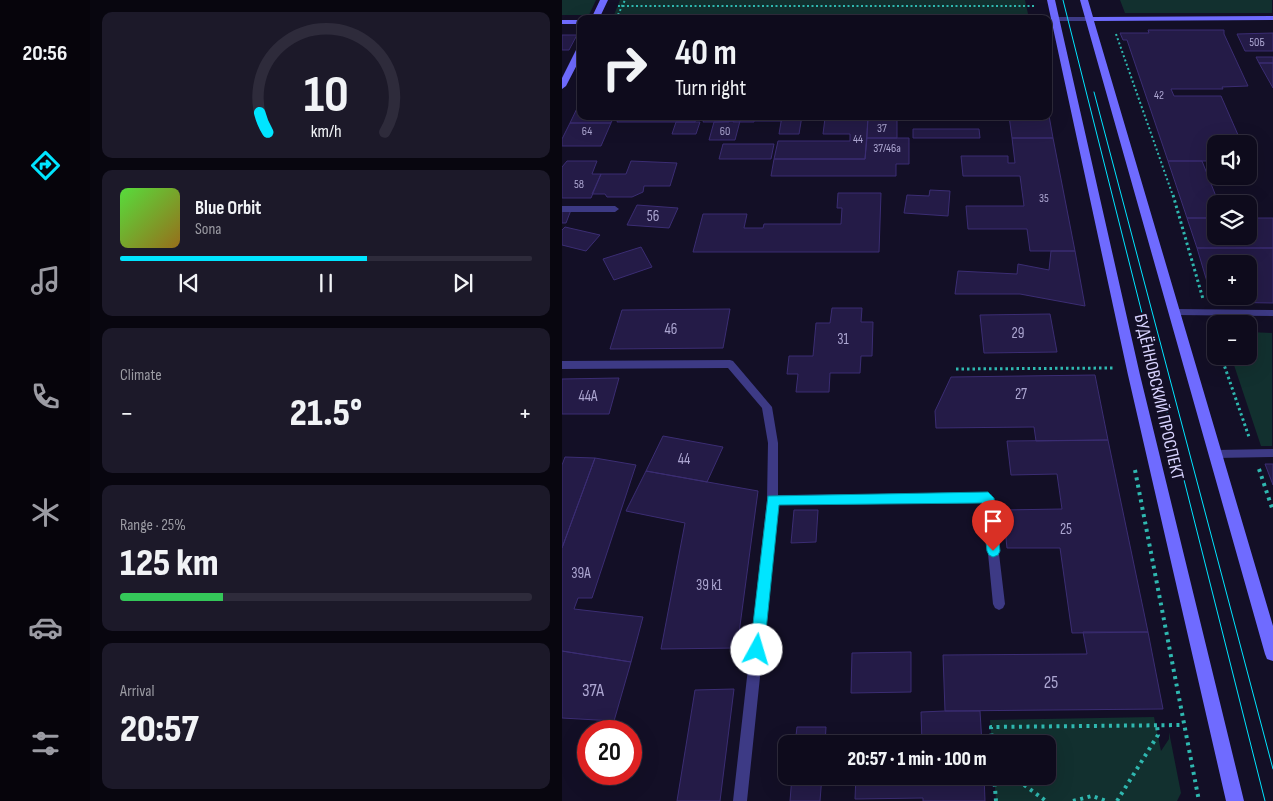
<!DOCTYPE html>
<meta charset="utf-8">
<style>
:root{--surface:#0e0b1c;--page:#1c1929;--text:#f1f3f6;--muted:#9b9ba3;--line:#2e2b3b;--accent:#00e5ff}
body{margin:0;font-family:"Sofia Sans Condensed",sans-serif;background:var(--page);color:var(--text);height:100vh;display:flex;flex-direction:column;font-size:19px;white-space:nowrap}
*{box-sizing:border-box;margin:0}
p{font-size:16px;color:var(--muted)}
.icon{flex:none;width:28px;height:28px;fill:none;stroke:currentColor;stroke-width:2;stroke-linecap:round;stroke-linejoin:round}
.map{position:relative;flex:1;overflow:hidden}
.side{display:flex;flex-direction:column;gap:12px;padding:12px;background:#08060f;width:472px}
.side>*{flex:none}
.banner{position:absolute;left:15px;top:15px;width:475px;height:105px;border-radius:10px;box-shadow:0 5px 20px #0002,0 0 0 1px var(--line);background:#0e0b1c;color:var(--text);overflow:hidden}
.controls{position:absolute;left:645px;top:135px;display:grid;gap:10px}
.controls a{display:grid;place-items:center;width:50px;height:50px;border-radius:10px;background:var(--surface);box-shadow:0 5px 20px #0002,0 0 0 1px var(--line);font-size:25px}
.speed{position:absolute;left:15px;top:720px;display:flex;gap:10px;font-size:25px;font-weight:700;text-align:center}
.speed>*{display:grid;place-content:center;width:65px;height:65px;border-radius:50%;background:var(--surface);box-shadow:0 5px 20px #0002,0 0 0 1px var(--line);line-height:1}
.speed .limit{border:8px solid #d22;background:#fff;color:#111}
.pin{position:absolute;display:grid;place-items:center;width:42px;height:42px;color:#fff;margin:-51px -21px;border-radius:50% 50% 50% 0;rotate:-45deg;box-shadow:0 0 5px #0007}
.pin .icon{rotate:45deg}
.me{position:absolute;width:55px;margin:-28px;rotate:6deg;stroke-linejoin:round;filter:drop-shadow(0 0 4px #0008)}
.turn{display:flex;align-items:center;gap:18px;height:105px;padding:0 15px;font-size:22px}
.turn .icon{width:65px;height:65px;stroke-width:2.5}
.turn b{display:block;font-size:35px;line-height:42px}
.big{font-size:38px;font-weight:800;line-height:1.1}
.side .widget{flex:1;display:flex;flex-direction:column;justify-content:center;gap:8px;min-width:0;padding:0 18px;border-radius:10px;background:var(--page)}
.side .dial{align-items:center;gap:0}
.dial svg{height:130px;overflow:visible;fill:none;stroke:var(--line);stroke-width:7;stroke-linecap:round;text-anchor:middle}
.dial text{fill:var(--text);stroke:none}
.song{display:flex;align-items:center;gap:15px}
.cover{width:60px;height:60px;border-radius:8px;background:linear-gradient(135deg,hsl(110 70% 55%),hsl(40 70% 35%))}
.played{height:5px;border-radius:2px;background:linear-gradient(90deg,var(--accent) 60%,var(--line) 60%)}
.keys{display:flex;justify-content:space-around;direction:ltr}
.heat{display:flex;justify-content:space-between;align-items:center;font-size:28px;direction:ltr}
.charge{height:8px;border-radius:4px;background:linear-gradient(90deg,#34c759 25%,var(--line) 0)}
.trip{position:absolute;left:216px;top:735px;width:278px;height:50px;border-radius:10px;background:var(--surface);box-shadow:0 5px 20px #0002,0 0 0 1px var(--line);font-weight:800;line-height:50px;text-align:center}
main{display:flex;flex:1;min-height:0}
.tab-bar{display:flex;flex-direction:column;width:90px;justify-content:space-around;align-items:center;background:#06040b;color:var(--muted)}
.tab-bar .icon{width:35px;height:35px}
.tab-bar .on{color:var(--accent)}
.tab-bar b{font-size:22px;color:var(--text)}
.map>svg:first-child{display:block}
.green{fill:#12302f}
.building{fill:#241b47;stroke:#3b2d73;fill-rule:evenodd}
.lines{fill:none;stroke-linecap:round;stroke-linejoin:round}
.path-far2{stroke:#2fb8b0;stroke-width:2;stroke-dasharray:2 2.5;stroke-linecap:butt}
.path-far1{stroke:#2fb8b0;stroke-width:3;stroke-dasharray:2.5 3;stroke-linecap:butt}
.path{stroke:#2fb8b0;stroke-width:4;stroke-dasharray:3 4.5;stroke-linecap:butt}
.lane{fill:#3d3a85;fill-rule:evenodd}
.street{fill:#3d3a85;fill-rule:evenodd}
.secondary{fill:#6f6bff;fill-rule:evenodd}
.tram{stroke:#00e5ff;stroke-width:1}
.route{fill:#00e5ff;stroke:#0095a6}
.labels{text-anchor:middle;dominant-baseline:central;stroke-width:5;stroke-linejoin:round;paint-order:stroke}
.far-number-label{font-size:12px;fill:#aca6d1}
.number-label{font-size:15px;fill:#aca6d1}
.street-label{font-size:18px;fill:#d9d4ff;stroke:#130f26}
.near-number-label{font-size:18px;fill:#aca6d1}
</style>
<main>
<nav class="tab-bar">
<b>20:56</b>
<svg class="icon on" aria-label="directions" viewBox="0 0 24 24"><path d="M12 3l9 9-9 9-9-9zM9 14v-3h6M13 9l2 2-2 2"/></svg>
<svg class="icon" aria-label="music" viewBox="0 0 24 24"><path d="M9 18V5l10-2v13"/><circle cx="6" cy="18" r="3"/><circle cx="16" cy="16" r="3"/></svg>
<svg class="icon" aria-label="phone" viewBox="0 0 24 24"><path d="M5 4h4l2 5-3 2q2 4 5 5l2-3 5 2v4C11 20 4 13 5 4z"/></svg>
<svg class="icon" aria-label="climate" viewBox="0 0 24 24"><path d="M12 3v18M4 7l16 10M4 17L20 7"/></svg>
<svg class="icon" aria-label="car" viewBox="0 0 24 24"><path d="M5 17H2v-5l4-1 3-4h7l3 4 3 1v5h-3M9 17h6M6 11h13"/><circle cx="7" cy="17" r="2"/><circle cx="17" cy="17" r="2"/></svg>
<svg class="icon" aria-label="filters" viewBox="0 0 24 24"><path d="M4 7h16M4 17h16"/><circle cx="9" cy="7" r="2"/><circle cx="15" cy="17" r="2"/></svg>
</nav>
<section class="side">
<div class="widget dial"><svg viewBox="0 0 100 80">
<path d="M14 69A42 42 0 1 1 86 69"/>
<path d="M14 69A42 42 0 0 1 9 57" stroke="#00e5ff"/>
<text x="50" y="56" font-size="32" font-weight="700">10</text>
<text x="50" y="72" font-size="11">km/h</text>
</svg></div>
<div class="widget">
<div class="song"><i class="cover"></i><div><b>Blue Orbit</b><p>Sona</p></div></div>
<div class="played"></div>
<div class="keys"><svg class="icon" aria-label="previous" viewBox="0 0 24 24"><path d="M18 5L8 12l10 7zM5 5v14"/></svg><svg class="icon" aria-label="pause" viewBox="0 0 24 24"><path d="M8 5v14M16 5v14"/></svg><svg class="icon" aria-label="next" viewBox="0 0 24 24"><path d="M6 5l10 7-10 7zM19 5v14"/></svg></div>
</div>
<div class="widget"><p>Climate</p>
<div class="heat"><a>−</a><b class="big">21.5°</b><a>+</a></div>
</div>
<div class="widget"><p>Range · 25%</p><b class="big">125 km</b><div class="charge"></div></div>
<div class="widget"><p>Arrival</p><b class="big">20:57</b></div>
</section>
<div class="map">
<svg width="711" height="801" viewBox="0 0 711 801">
<rect width="100%" height="100%" fill="#130f26"/>
<path class="green" d="M0 0H34L27 15H0Z
M58 0H463L466 14 52 15Z
M558 0H710V13H563Z
M686 332 710 333V446H699L669 356H686Z
M592 717 599 751 607 739V732L619 793 615 801H434L432 776H485V744H430L428 720Z"/>
<path class="building" d="M586 30H662V34L686 86 660 87 661 89H609L612 96H659L680 144H654V161H606L565 40H561L558 33H587Z
M711 33V51H683L675 34Z
M0 35H15L7 50H0Z
M694 57H711V63H697Z
M697 63H711V88Z
M19 100V116H52L49 123H8Z
M486 110 491 138H450L447 116H486Z
M57 116H135L133 122H55Z
M143 116H169L167 122H141Z
M172 116H194L192 122H171Z
M194 116H220V121H193Z
M220 116H240L237 134H217Z
M306 116H335V138H305Z
M263 118H306L303 159H212L216 141H288V134H261Z
M178 121 173 140H147L152 122Z
M114 122H138L134 134H110Z
M8 123H49L39 146H0V139Z
M351 129H417L418 138H351Z
M305 138H347V164H334V176H209L212 159H303Z
M450 138H491L513 251H468L465 229H406L404 206H462L458 176H401L399 156H446V163H453Z
M161 144H212L209 159H157Z
M5 161H35L30 174H39L29 198H0V167Z
M69 161 115 163 108 186H82L81 192 70 197H45L43 194H30L39 174H64Z
M606 161H640L657 204H654V218H625Z
M368 190 388 191 386 216 342 213 345 195 367 196Z
M276 193H319L317 252H131L141 214H185L182 228H201L202 224H279L280 208H275Z
M75 205 116 208 107 228 65 225Z
M0 210H9L4 223H0Z
M625 218H654V236H686V218H711V248H635Z
M3 227 38 235 24 251 0 245V230Z
M79 247 90 267 52 280 41 259Z
M635 248H711V303L651 302ZM654 264H686V296H654Z
M489 251H513L523 306 458 294H393L396 271 455 274 456 264 487 270Z
M270 308H300L299 322H311L310 356H299L298 373H268L267 392H234L236 374H225L227 356H251L254 323H268Z
M168 309 161 348 48 349 60 310Z
M488 314 495 352 422 353 418 315Z
M533 375 546 440 474 441 472 427 374 428 373 411 389 377Z
M57 378 47 414H0V379Z
M101 436 161 447 145 482 84 471Z
M546 440 586 632 510 633 498 548H445L441 510 500 509 495 474 449 475 445 441Z
M3 457 33 458 0 548V465Z
M33 458 74 465 30 598H16L12 609 81 617 69 662 0 651V548Z
M703 464H711V485Z
M84 471 196 491 175 648 99 649 123 523 64 511Z
M232 510H256L254 542 229 543Z
M521 632H586L601 709 383 711 381 655 525 654Z
M0 651 69 662 52 721 0 718Z
M349 652V692L289 693 290 653Z
M172 689 158 801H115L133 690Z
M383 711H418L420 744H360L359 712Z
M235 727H264L263 744H233Z
M230 776H260L258 801H228Z
M294 776H422L423 801H361V798L293 799Z"/>
<g class="lines">
<path class="path-far2" d="M56 6H473
M54 19 63 0
M554 34 611 196"/>
<path class="path-far1" d="M611 195 641 299
M650 328 654 340
M659 356 687 437
M394 369 552 368"/>
<path class="path" d="M697 469 711 511
M573 470 637 801
M430 744 429 727 622 725
M432 776 434 801
M450 776 484 801
M511 801 530 796 544 801
M555 801 596 735 595 725"/>
<path class="lane" d="M0 206H53L57 209 53 212H0Z
M613 309 711 310V316L613 315 608 312Z
M168 360 171 361 210 407 216 443V495L426 493 430 495 443 604 441 608 437 610 433 608 431 604 421 503 216 505 185 801H171L205 500 206 443 200 408 166 368 0 369V361Z
M711 449V457L654 458 650 457 649 454 650 451 654 450Z"/>
<path class="street" d="M490 17H527L531 19 527 21H493L489 19Z"/>
<path class="secondary" d="M38 0H46L37 19H29Z
M485 0H493L578 375 682 801H664L566 375Z
M518 0H526L531 17 711 16V20L532 21 711 626V661L705 659 703 654Z
M0 20H19V24H0Z
M16 46H19V57L4 86 0 89V78Z"/>
<path class="tram" d="M501 0 703 801
M532 92 711 769"/>
</g>
<path class="route" d="M426 492 432 498 438 551 436 555 431 557 427 555 425 551 420 503 217 505 202 650 200 655 195 657 190 655 188 650 206 496Z"/>
<g class="labels">
<g class="far-number-label">
<text x="695" y="42">50Б</text>
<text x="597" y="95">42</text>
<text x="320" y="128">37</text>
<text x="25" y="131">64</text>
<text x="163" y="131">60</text>
<text x="296" y="139">44</text>
<text x="325" y="148">37/46а</text>
<text x="17" y="184">58</text>
<text x="482" y="198">35</text>
</g>
<g class="number-label">
<text x="91" y="216">56</text>
<text x="109" y="329">46</text>
<text x="456" y="333">29</text>
<text x="281" y="339">31</text>
<text x="459" y="394">27</text>
<text x="26" y="396">44А</text>
<text x="122" y="459">44</text>
<text x="504" y="529">25</text>
<text x="19" y="573">39А</text>
<text x="147" y="585">39 к1</text>
</g>
<g class="street-label">
<text transform="translate(597 397) rotate(77)">БУДЁННОВСКИЙ ПРОСПЕКТ</text>
</g>
<g class="near-number-label">
<text x="489" y="682">25</text>
<text x="31" y="690">37А</text>
</g>
</g>
</svg>
<div class="controls">
<a><svg class="icon" aria-label="sound" viewBox="0 0 24 24"><path d="M4 9h4l5-4v14l-5-4H4zM17 9q2 3 0 6"/></svg></a>
<a><svg class="icon" aria-label="layers" viewBox="0 0 24 24"><path d="M12 4l9 5-9 5-9-5zM3 14l9 5 9-5"/></svg></a>
<a>+</a>
<a>−</a>
</div>
<div class="speed"><div class="limit">20</div></div>
<div class="pin" style="left:431px;top:551px;background:#d93025"><svg class="icon" aria-label="arrive" viewBox="0 0 24 24"><path d="M6 21V4h12l-3 4 3 4H6"/></svg></div>
<svg class="me" style="left:195px;top:650px" viewBox="-20 -20 40 40"><circle r="19" fill="#fff"/><path d="M0-13L10 11 0 6-10 11z" fill="#00e5ff"/></svg>
<div class="trip">20:57 · 1 min · 100 m</div>
<div class="banner">
<div class="turn"><svg class="icon" aria-label="right" viewBox="0 0 24 24"><path d="M7 20v-9h11M14 6l5 5-5 5"/></svg><div><b>40 m</b>Turn right</div></div>
</div>
</div>
</main>
